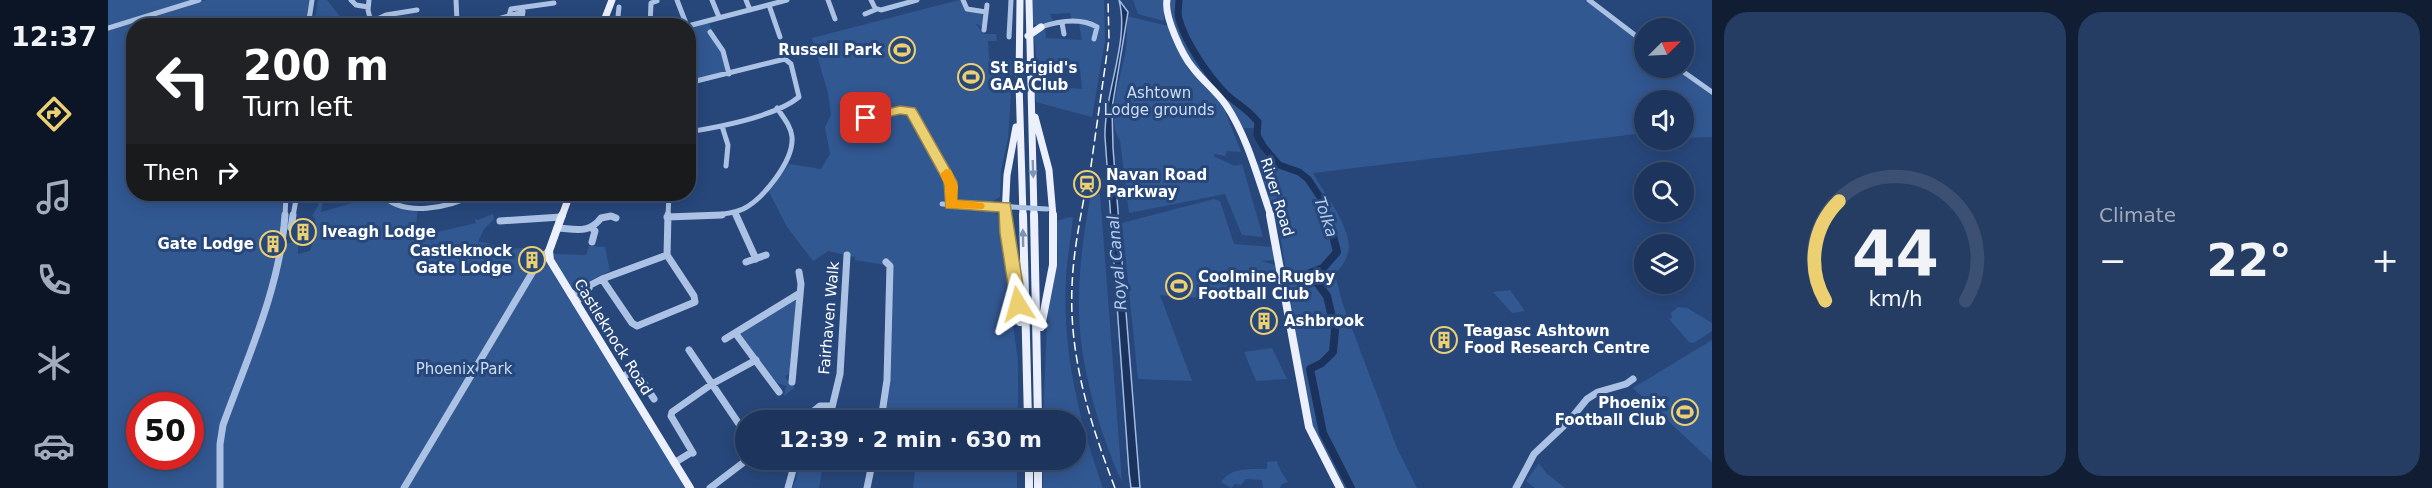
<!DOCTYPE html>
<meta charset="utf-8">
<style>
:root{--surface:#1d355c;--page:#253d62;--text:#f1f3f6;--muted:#a0abbb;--line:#3b5072;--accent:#eccf71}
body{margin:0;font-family:"DejaVu Sans",sans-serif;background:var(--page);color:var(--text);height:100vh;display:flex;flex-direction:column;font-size:22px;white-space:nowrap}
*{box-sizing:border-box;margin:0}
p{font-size:20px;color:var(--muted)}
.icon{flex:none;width:33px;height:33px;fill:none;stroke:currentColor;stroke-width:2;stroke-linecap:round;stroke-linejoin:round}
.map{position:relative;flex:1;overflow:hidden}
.side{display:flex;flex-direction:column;gap:12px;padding:12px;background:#101d33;width:720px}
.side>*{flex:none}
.hud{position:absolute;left:18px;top:18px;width:570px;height:183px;border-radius:24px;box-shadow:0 3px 15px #0003,0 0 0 2px var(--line);background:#202124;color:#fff;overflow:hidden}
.needle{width:39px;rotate:66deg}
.controls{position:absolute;left:1526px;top:18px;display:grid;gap:12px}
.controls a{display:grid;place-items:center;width:60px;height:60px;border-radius:50%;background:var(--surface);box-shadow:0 3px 15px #0003,0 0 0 2px var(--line);font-size:30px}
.speed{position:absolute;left:18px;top:392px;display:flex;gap:12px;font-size:30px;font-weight:700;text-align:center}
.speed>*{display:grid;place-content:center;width:78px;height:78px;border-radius:50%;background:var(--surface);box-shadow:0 3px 15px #0003,0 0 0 2px var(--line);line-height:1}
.speed .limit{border:9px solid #d22;background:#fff;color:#111}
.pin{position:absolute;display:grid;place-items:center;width:51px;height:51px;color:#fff;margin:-26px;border-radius:12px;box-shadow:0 3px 9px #0006}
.me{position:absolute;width:66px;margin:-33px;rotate:352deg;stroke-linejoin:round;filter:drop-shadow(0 0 4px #0008)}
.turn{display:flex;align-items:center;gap:21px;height:126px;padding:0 18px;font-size:27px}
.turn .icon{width:78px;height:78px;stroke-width:2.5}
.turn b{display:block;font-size:42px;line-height:51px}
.then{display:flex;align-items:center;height:57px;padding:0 18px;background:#0003;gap:12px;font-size:22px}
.big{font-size:45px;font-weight:800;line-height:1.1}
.side .card{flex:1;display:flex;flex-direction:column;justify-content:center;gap:9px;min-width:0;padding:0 21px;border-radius:24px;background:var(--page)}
.side .dial{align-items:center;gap:0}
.dial svg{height:156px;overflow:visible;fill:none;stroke:var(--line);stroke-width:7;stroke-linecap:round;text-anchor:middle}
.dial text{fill:var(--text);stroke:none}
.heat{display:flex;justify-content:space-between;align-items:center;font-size:33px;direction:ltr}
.side .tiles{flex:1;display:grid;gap:12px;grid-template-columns:repeat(2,1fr)}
.trip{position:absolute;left:627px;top:410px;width:351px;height:60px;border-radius:30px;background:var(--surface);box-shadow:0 3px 15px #0003,0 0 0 2px var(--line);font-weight:800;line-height:60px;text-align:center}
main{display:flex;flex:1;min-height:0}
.tabs{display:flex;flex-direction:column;width:108px;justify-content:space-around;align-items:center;background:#0c1525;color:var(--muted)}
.tabs .icon{width:42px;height:42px}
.tabs .selected{color:var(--accent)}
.tabs b{font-size:27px;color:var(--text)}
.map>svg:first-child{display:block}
.green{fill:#325892;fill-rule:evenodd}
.water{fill:#1b335c;stroke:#a0bce4;stroke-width:1.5}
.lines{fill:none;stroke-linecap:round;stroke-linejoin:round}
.river-far1{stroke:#1b335c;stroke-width:7}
.river{stroke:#1b335c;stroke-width:8}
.minor-far1{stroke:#abc2e4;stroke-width:5}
.minor{stroke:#abc2e4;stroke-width:7}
.major-far1{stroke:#ebf0fc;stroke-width:7}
.major{stroke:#ebf0fc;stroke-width:8}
.rail{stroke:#fff;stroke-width:1.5;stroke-dasharray:9 4;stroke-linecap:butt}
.minor-bridge{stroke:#abc2e4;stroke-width:5}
.oneway{fill:#7f93b5}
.route{fill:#eccf71;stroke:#998749;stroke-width:1.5}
.slow{fill:#f59e0b}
.labels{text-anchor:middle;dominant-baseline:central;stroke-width:6;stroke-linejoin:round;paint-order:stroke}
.poi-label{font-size:15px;font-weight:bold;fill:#fff;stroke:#27477b;text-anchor:start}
.park-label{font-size:15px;fill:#cdddf3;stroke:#27477b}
.street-label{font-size:15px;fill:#fff;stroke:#27477b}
.water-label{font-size:16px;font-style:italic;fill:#b6ccec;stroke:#27477b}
</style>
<main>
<nav class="tabs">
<b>12:37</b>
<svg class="icon selected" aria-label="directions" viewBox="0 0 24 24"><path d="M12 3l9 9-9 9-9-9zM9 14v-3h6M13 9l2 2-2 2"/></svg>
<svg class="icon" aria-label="music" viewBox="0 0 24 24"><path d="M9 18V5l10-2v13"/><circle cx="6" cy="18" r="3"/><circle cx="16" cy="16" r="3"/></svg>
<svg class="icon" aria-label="phone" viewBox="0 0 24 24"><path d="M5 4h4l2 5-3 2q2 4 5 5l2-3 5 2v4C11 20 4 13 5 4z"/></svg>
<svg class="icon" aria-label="climate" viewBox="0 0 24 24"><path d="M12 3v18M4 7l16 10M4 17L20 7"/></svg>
<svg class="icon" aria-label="car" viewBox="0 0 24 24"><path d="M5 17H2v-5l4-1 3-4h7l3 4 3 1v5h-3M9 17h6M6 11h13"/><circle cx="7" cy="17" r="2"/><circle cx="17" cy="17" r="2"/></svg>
</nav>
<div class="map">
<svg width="1604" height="488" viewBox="0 0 1604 488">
<rect width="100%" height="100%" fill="#27477b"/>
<path class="green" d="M0 0H87L0 26Z
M98 0H201L197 25 26 26V194H175L173 245 190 241V254L202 251C206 240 209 230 207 218L204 216 211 204 207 202V194H220L221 199 215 201 213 212 268 196C274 196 274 200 280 203 288 209 300 209 310 208L307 234 313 236 368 223 367 219 370 220 385 214 386 219 376 229 370 242 380 243 393 249 420 248 426 257 437 260 577 488H0V30ZM32 405H82V456H32Z
M210 0H219L239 25H206Z
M851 0 859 11 876 15 874 27 867 23 876 34H888L889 41H880L881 59 905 61 900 138 893 170 892 197 885 201 856 202 855 210 886 212 890 215 910 361V420H775L783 266 747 260V257L720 251 705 261 679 227 661 192 681 164 713 169 722 154 717 127 723 115 720 93 704 38Z
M925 0H996L997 41 984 117 928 102 926 85 974 89 972 69 929 67 926 33 937 27 938 38 974 40 971 24H965L962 13 942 14 945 21 930 26 925 24Z
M1025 0H1056V21L1030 14Z
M1062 0H1479L1536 43V68H1568L1604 93V137L1575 138V100H1536V133L1205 173C1215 193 1251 235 1238 258 1236 264 1231 269 1227 274L1234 302 1289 448 1309 488H1234L1209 444 1199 402 1172 234 1148 163 1169 161 1163 151 1150 141 1148 128H1132C1103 90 1065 50 1062 0Z
M1019 16 1064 27 1080 69 1115 106 1133 152 1119 151 1117 156 1107 154 1105 156 1127 166 1134 164 1155 237 1134 235 1117 194 1021 213 1012 140C997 120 1014 73 1018 49 1019 38 1019 27 1019 16Z
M601 23 604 30 599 32 612 48 618 72 581 82V27Z
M983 193 992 194 1014 482C992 434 972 366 971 313 970 272 976 232 983 193Z
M1106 199 1112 201 1126 244 1165 247 1166 260 1153 261 1167 265 1170 274 1163 277 1120 272 1125 300 1052 295 1084 381 1030 379 1014 223Z
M962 217 965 218C963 238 959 258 958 277 954 352 971 419 995 488H935V459H968V420H935L940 301 950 261 948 221Z
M481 246 497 247 502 271 465 289 445 259 446 254 478 255Z
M1402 290 1417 311 1404 313 1385 292Z
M688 299 682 373 677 376 682 385H686V388L676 396 678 386 669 383 632 337V333Z
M1570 307 1579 308 1604 323V331L1586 343 1581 342 1561 319 1564 318 1563 313Z
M1604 340V462L1525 388Z
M1164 348 1179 379 1148 381 1136 352Z
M692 459H716L711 488H684L688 480Z
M808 459H909V488H805Z
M1169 461 1172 470 1180 482 1174 484 1172 488H1155L1154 480 1138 479 1133 485 1127 484 1123 488 1113 482C1123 467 1142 469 1159 469V462Z
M1431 463 1438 473 1457 488H1427L1418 481Z"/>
<path class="water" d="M1011 0 1020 12 1004 108 1005 148 1032 488H1023L1021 472 997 137C996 93 1022 41 1011 0Z"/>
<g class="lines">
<path class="river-far1" d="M1071 0C1071 6 1069 13 1071 19 1077 42 1101 77 1118 94 1130 105 1139 108 1150 122L1149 135 1155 146 1171 165 1191 172 1200 179 1212 197 1220 216"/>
<path class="river" d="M1220 215 1229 252 1215 268 1202 273 1219 296 1227 330 1225 352 1214 363 1202 369 1215 433 1243 488"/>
<path class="minor-far1" d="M243 0 248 5 260 7
M348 0 349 21
M569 0 579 26
M604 0 611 17
M638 0 642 10
M720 0 727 19
M763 0 767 8 773 10 809 0
M855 0 859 9 878 12
M1481 0 1536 42
M661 5 672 37
M757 14 769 9
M401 16 403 9 446 3
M263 22 278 15 309 10
M954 23 956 34
M200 26 204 0
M256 26 263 22 260 10 261 0
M365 26 415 12
M413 26 415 11
M509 26 511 7
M542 26 543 3 549 1
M580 26 679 0
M933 27C951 21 972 17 989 27L986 39
M0 28 91 0
M876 30 879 5
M602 32 615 51 621 74
M901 37 903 0
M1570 68 1604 92
M580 83 677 59 683 64 691 97C667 117 611 127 580 132
M580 98 583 104
M744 120 795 110 807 114 842 182 843 205
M614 126 620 145 618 166
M273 194C295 218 341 208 367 194
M834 204 904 207
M627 212 629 216
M177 216 178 194
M185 216 189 194
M560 216 561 194
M598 216C610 215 624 214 635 209 655 199 686 161 684 137 683 126 675 117 669 108"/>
<path class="minor" d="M628 215 648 259
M559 217 614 215
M392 221 453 217
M183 228 185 215
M449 228C468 229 481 234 493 218L503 216 508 218
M484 228 487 231 484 242
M559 255 560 215
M559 255 586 296 587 302 529 326 524 323 494 279Z
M638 262 658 255
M463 295 494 279
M468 303 481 288
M628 334 671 392
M617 339 692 293
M581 350 631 424
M514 377 522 373 530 374 546 399
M684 382 693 284 691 272
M694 420 712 406H724
M721 420 732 374 739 255
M773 420 779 380 782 266 778 262
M585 453 563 416 564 412 604 384 648 360
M566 463 584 452
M112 488V444L115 425C140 356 172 288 177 215
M296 488 433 258 441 251
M602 488 640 459
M680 488 688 459
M759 488 765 459
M1408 488 1426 454 1461 421 1479 399 1490 392 1518 384 1525 379"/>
<path class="major-far1" d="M912 0 911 83 915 216
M921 0 926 216
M1059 0C1056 16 1074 55 1085 68 1095 81 1109 92 1118 105 1140 138 1150 179 1163 216
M494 26 504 0
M920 36 933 27
M927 117 941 170 945 216
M454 216 462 194
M897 216 899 175 908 127"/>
<path class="major" d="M454 215 441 251 442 260 582 488
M897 215 912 322
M915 215 920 420
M926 215 930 420
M1162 215 1201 427 1232 488
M933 327 945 265V215
M921 459V488
M930 459V488"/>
<path class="rail" d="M981 180 1001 39 1000 0
M978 187C972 220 965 254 964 287 961 357 982 423 1007 488"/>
<path class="minor-bridge" d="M904 207 939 209"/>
</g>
<defs><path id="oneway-solid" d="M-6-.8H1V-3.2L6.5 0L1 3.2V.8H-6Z" transform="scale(1.5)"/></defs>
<g class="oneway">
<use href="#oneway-solid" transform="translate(925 169) rotate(88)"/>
<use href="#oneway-solid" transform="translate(915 238) rotate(-91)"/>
</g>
<path class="route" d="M792 106 807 108 809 111 849 182V200L902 203 918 304 915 308H905L903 304 892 233 891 212 838 208 836 182 799 115 792 114 758 122 752 118 754 115Z"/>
<path class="slow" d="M838 169 843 170 850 186 849 200 875 203 877 206 875 209 838 208 837 186 832 174Z"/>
<defs>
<symbol id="stadium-ring" viewBox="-11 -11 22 22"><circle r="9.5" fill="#27477b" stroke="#eccf71" stroke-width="1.5"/><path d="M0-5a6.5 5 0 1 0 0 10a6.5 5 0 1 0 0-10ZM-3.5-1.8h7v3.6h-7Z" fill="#eccf71"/></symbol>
<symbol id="station-ring" viewBox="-11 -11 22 22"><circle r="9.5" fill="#27477b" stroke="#eccf71" stroke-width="1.5"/><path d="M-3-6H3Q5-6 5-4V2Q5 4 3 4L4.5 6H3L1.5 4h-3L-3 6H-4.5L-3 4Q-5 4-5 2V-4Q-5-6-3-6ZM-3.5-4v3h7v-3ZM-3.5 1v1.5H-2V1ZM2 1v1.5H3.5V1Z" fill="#eccf71"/></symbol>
<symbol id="building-ring" viewBox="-11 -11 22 22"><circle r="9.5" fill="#27477b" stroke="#eccf71" stroke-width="1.5"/><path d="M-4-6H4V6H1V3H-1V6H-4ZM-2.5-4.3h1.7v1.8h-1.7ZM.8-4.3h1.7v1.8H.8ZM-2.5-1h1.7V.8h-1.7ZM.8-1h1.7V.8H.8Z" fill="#eccf71"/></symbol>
</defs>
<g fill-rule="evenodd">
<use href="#stadium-ring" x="779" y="35" width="30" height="30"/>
<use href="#stadium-ring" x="848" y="62" width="30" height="30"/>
<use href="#station-ring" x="964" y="169" width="30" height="30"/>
<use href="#building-ring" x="180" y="217" width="30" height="30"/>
<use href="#building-ring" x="150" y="229" width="30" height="30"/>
<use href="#building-ring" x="409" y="245" width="30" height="30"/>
<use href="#stadium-ring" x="1056" y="271" width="30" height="30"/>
<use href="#building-ring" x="1141" y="306" width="30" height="30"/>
<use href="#building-ring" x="1321" y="325" width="30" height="30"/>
<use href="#stadium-ring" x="1562" y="397" width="30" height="30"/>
</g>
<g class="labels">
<g class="poi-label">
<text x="774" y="50" text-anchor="end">Russell Park</text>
<text x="882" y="68">St Brigid's<tspan x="882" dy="17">GAA Club</tspan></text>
<text x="998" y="175">Navan Road<tspan x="998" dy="17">Parkway</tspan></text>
<text x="214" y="232">Iveagh Lodge</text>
<text x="146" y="244" text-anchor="end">Gate Lodge</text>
<text x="404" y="251" text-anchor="end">Castleknock<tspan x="404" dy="17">Gate Lodge</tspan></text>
<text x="1090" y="277">Coolmine Rugby<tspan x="1090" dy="17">Football Club</tspan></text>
<text x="1176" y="321">Ashbrook</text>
<text x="1356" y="331">Teagasc Ashtown<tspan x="1356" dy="17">Food Research Centre</tspan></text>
<text x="1558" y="403" text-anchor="end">Phoenix<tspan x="1558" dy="17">Football Club</tspan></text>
</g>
<g class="park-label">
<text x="1051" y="93">Ashtown<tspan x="1051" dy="17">Lodge grounds</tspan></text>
<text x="356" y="369">Phoenix Park</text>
</g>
<g class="street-label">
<text transform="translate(1169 197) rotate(73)">River Road</text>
<text transform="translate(721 318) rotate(-85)">Fairhaven Walk</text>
<text transform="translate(505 337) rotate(58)">Castleknock Road</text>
</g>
<g class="water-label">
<text transform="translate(1218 217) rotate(71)">Tolka</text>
<text transform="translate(1009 263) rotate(-95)">Royal Canal</text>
</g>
</g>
</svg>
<div class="controls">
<a><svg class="needle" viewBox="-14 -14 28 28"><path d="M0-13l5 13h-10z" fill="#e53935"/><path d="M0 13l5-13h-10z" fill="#a0abbb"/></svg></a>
<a><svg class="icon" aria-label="sound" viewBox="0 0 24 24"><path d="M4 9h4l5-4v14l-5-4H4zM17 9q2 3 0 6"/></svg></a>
<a><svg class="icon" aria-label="search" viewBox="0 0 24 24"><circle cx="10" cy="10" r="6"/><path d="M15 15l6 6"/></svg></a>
<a><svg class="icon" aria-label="layers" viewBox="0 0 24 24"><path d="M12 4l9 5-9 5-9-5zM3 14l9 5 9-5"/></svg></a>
</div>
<div class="speed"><div class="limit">50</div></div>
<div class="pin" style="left:758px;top:118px;background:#d93025"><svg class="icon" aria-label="arrive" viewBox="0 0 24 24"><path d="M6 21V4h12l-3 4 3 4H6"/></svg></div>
<svg class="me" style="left:910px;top:304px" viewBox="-20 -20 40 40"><path d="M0-17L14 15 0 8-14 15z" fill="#eccf71" stroke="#fff" stroke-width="4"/></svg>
<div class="trip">12:39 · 2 min · 630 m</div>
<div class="hud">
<div class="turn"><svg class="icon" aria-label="left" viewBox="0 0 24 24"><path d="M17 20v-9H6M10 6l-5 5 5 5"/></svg><div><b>200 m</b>Turn left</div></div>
<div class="then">Then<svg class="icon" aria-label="right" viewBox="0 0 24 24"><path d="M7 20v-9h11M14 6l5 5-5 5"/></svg></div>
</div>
</div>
<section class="side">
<div class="tiles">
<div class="card dial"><svg viewBox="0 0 100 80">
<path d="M14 69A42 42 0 1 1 86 69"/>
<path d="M14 69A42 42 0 0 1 21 18" stroke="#eccf71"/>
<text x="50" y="56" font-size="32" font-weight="700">44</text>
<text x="50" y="72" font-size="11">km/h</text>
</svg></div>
<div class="card"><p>Climate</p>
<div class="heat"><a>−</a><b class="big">22°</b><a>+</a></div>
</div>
</div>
</section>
</main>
